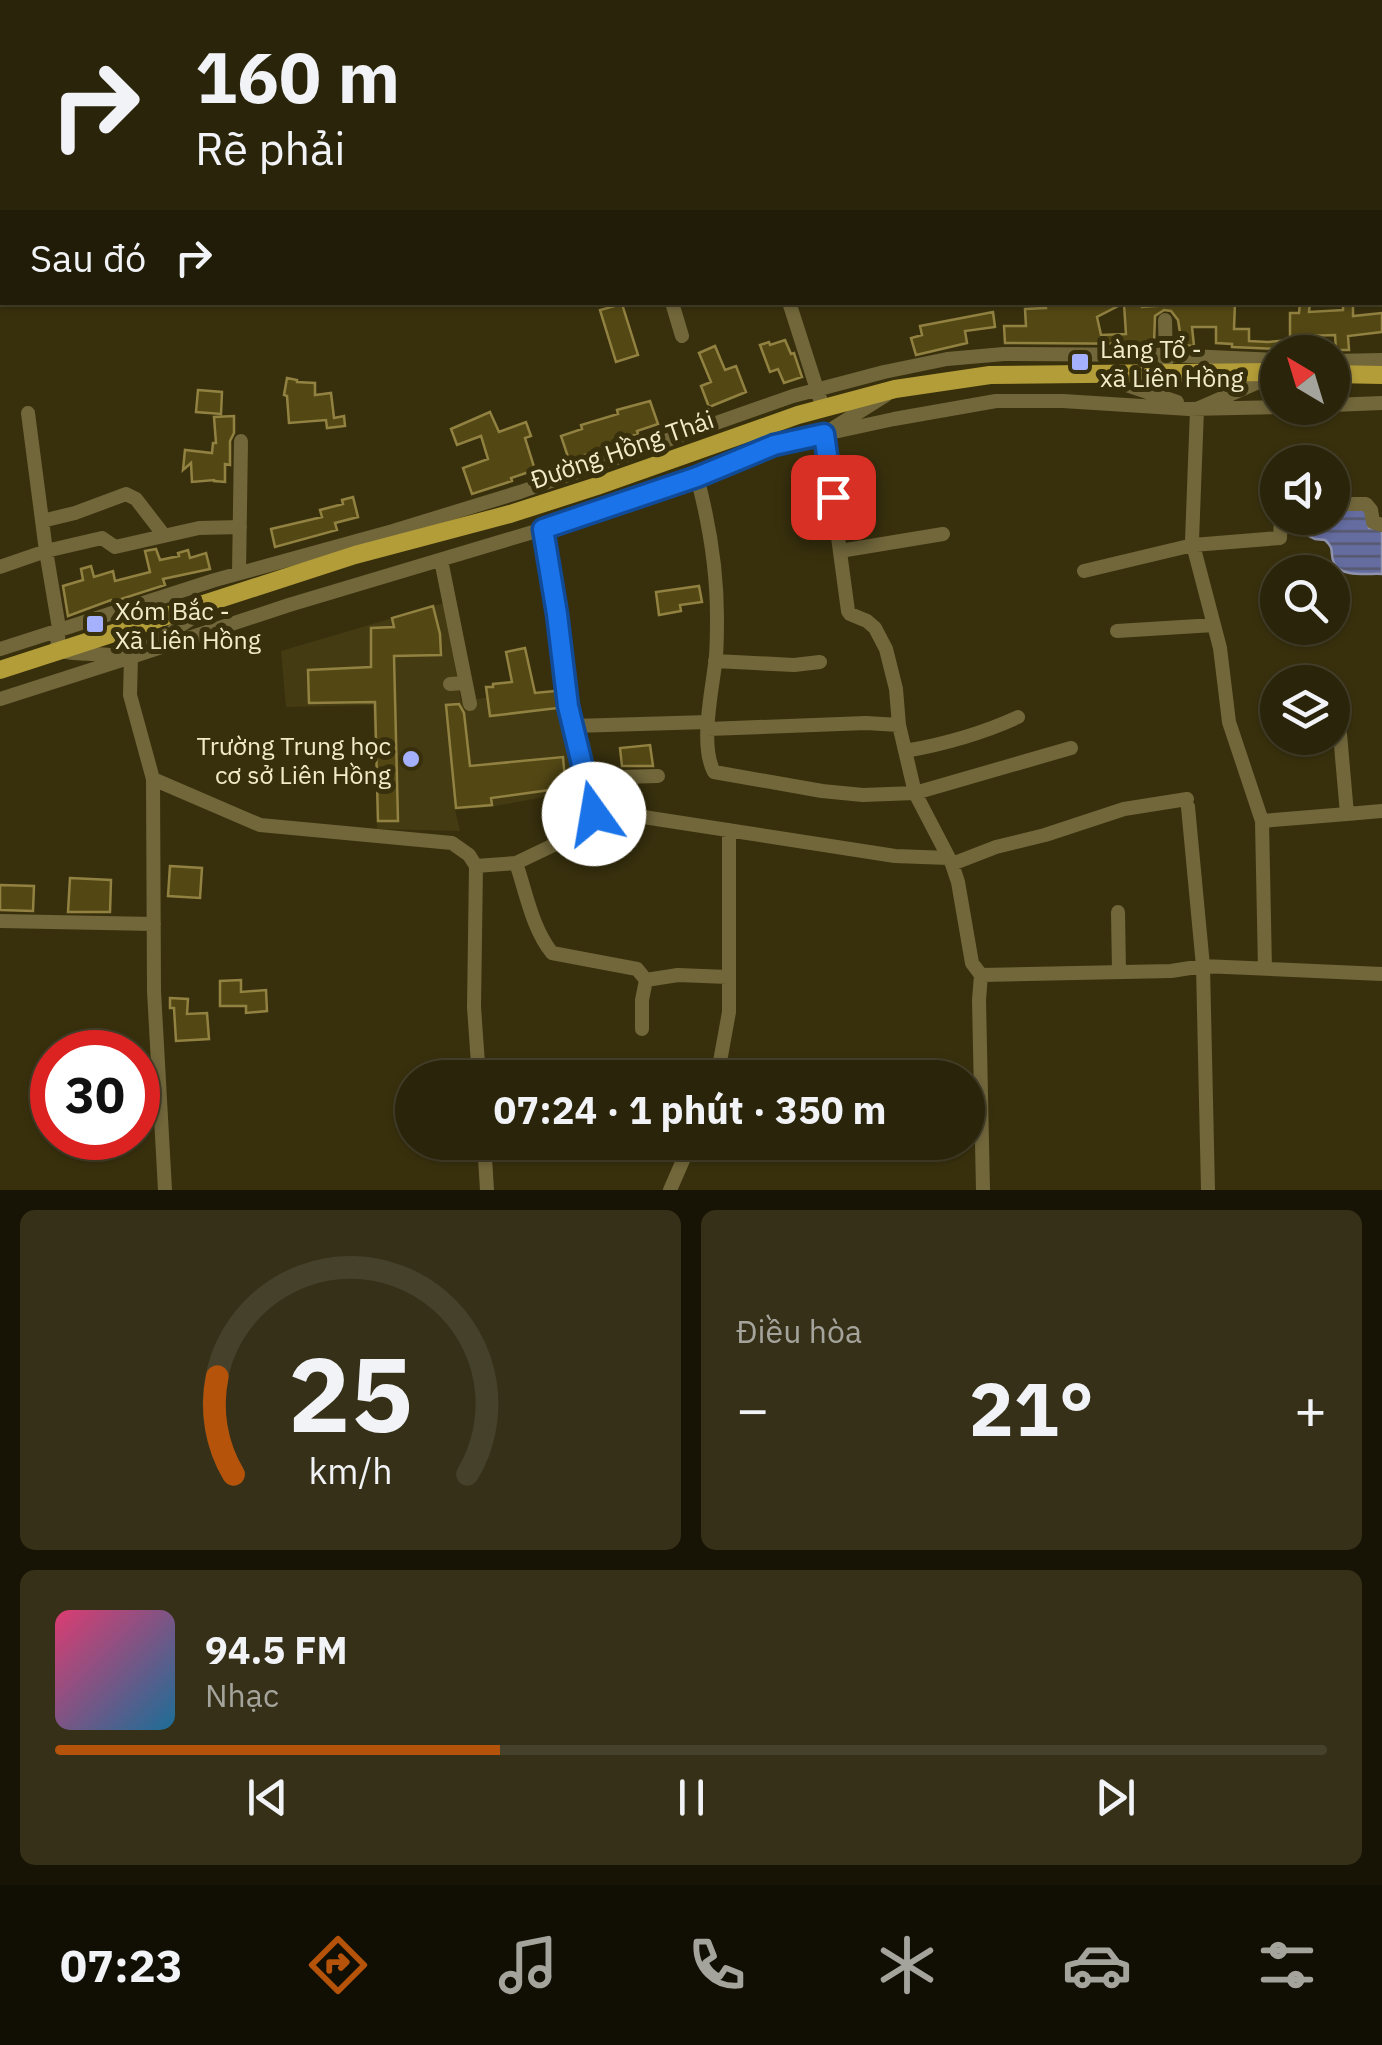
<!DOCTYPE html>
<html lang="vi">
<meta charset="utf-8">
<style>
:root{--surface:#2a240a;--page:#363018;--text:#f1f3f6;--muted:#a5a49c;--line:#46412b;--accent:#b45309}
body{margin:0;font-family:"IBM Plex Sans",sans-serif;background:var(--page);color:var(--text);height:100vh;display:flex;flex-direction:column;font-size:38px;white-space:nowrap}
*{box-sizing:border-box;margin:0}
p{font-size:32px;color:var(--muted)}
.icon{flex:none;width:55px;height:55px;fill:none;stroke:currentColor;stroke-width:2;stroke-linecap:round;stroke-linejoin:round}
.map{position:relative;height:1190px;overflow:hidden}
.details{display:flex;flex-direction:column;gap:20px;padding:20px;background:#171406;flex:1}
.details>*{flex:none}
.banner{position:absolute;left:0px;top:0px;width:1382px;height:305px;box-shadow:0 2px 8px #0004,0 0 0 2px var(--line);background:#2a240a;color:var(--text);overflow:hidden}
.needle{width:65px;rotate:322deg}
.tools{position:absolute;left:1260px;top:335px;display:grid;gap:20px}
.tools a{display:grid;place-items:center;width:90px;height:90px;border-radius:50%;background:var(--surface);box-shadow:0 2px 8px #0004,0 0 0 2px var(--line);font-size:50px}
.speed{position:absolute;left:30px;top:1030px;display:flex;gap:20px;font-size:50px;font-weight:700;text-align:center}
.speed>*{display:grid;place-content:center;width:130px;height:130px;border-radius:50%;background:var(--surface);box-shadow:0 2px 8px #0004,0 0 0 2px var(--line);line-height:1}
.speed .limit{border:15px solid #d22;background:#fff;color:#111}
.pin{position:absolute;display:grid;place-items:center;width:85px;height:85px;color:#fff;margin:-42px;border-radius:20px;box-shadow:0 5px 15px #0006}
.me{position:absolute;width:110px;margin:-55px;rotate:347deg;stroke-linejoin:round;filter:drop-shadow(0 0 8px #0008)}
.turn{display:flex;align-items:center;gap:35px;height:210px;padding:0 30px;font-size:45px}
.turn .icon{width:130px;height:130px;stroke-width:2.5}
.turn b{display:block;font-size:70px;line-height:85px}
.then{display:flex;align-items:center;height:95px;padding:0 30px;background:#0003;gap:20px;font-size:38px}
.big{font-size:75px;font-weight:700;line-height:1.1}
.details .card{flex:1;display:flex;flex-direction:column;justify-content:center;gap:15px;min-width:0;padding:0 35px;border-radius:15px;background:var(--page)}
.details .dial{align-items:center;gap:0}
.dial svg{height:260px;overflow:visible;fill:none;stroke:var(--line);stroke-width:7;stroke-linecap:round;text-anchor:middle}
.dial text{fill:var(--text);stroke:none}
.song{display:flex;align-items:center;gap:30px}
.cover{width:120px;height:120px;border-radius:15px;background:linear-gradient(135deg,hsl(340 70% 55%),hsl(200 70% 35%))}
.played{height:10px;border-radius:5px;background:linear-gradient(90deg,var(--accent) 35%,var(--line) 35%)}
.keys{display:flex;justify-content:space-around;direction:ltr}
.heat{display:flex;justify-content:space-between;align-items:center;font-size:55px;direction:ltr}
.details .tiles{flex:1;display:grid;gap:20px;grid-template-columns:1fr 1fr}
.card:last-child{grid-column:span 2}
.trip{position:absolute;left:395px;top:1060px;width:590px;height:100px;border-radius:50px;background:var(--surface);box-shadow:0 2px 8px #0004,0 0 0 2px var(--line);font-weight:700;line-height:100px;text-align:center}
.tabs{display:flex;height:160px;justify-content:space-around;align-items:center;background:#110e04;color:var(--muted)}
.tabs .icon{width:70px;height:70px}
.tabs .active{color:var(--accent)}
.tabs b{font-size:45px;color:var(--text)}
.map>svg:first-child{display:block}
.built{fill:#443b12}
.water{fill:url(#water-rules);stroke:#8f92ad;stroke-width:2.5}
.building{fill:#534714;stroke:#928241;stroke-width:2.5}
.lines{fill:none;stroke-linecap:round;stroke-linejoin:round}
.minor{stroke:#72673b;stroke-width:14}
.major{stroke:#b39d38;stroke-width:18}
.route-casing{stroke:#114b97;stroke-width:25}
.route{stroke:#1a73e8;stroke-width:18}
.poi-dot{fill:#a5b1fc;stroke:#38300d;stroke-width:4}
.labels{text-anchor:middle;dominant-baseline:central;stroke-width:10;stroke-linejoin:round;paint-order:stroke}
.poi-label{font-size:25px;fill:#f2ebca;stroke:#38300d;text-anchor:start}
.street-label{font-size:25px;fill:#f2ebca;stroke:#38300d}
</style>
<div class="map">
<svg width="1382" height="1190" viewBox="0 0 1382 1190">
<defs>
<pattern id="water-rules" width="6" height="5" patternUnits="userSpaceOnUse" patternTransform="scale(2.5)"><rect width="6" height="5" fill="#646ca0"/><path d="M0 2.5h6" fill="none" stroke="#56596e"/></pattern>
</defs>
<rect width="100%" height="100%" fill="#38300d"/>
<path class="built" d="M444 603 461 701 563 688 568 741 575 776 581 790 490 807 455 810 460 831 377 829 373 705 286 707 281 651Z"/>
<path class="water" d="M1333 508 1366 510 1369 528H1382V574C1369 573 1341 578 1334 563 1329 552 1336 550 1325 540L1315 539 1309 536V518H1332Z"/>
<path class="building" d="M1046 302H1126L1097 317 1101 335 1126 334 1124 304 1135 302H1141L1142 307 1170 305V302H1235L1234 329H1249V341L1268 342 1290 340V313H1299L1300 302H1310L1309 312 1343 310V302H1353V316L1382 313V332L1348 336 1349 350H1336L1335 335 1305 336V352H1285L1278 349 1232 347V344L1216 343V327H1192L1194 346 1182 345 1178 320 1171 311 1164 310 1155 316 1154 344 1005 343 1004 326H1026L1025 309 1046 308Z
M622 304 638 355 616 362 600 310Z
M993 312 995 327 965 331 967 343 916 355 911 338 922 335 920 326Z
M785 340 791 354 794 353 802 377 784 383 778 369 770 372 760 345 769 342 770 345Z
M715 346 725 370 736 366 746 392 709 407 701 386 711 382 699 353Z
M287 378 297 380V382L315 383V395L331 393 334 418 344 416 345 426 327 428 326 420 289 423 287 396 284 395Z
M198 390 222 392 221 414 196 412Z
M650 401 658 424 637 431 638 434 612 443 613 447 581 456 582 459 570 463 561 436 582 429 581 425 618 414 617 410Z
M490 412 499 432 526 422 531 436 525 438 535 470 511 478 512 481 472 494 463 468 488 459 481 436 457 445 451 429Z
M234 416V433L230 441V465L225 464V482L214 481V480L192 482 191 463 183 470 185 450 212 453 213 443H216L214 417Z
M353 497 358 517 335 523 337 530 275 547 271 529 322 517 320 510 343 504 342 500Z
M156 549 160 560 179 556 178 553 188 550 190 558 206 553 210 569 163 579 165 585 112 602 111 600 68 616 63 586 83 580 81 569 91 566 94 577 113 571 115 581 150 572 145 551Z
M699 586 702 602 680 605 681 611 659 615 656 592Z
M433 606 440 634 441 655 394 656 398 821H378L375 702 309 703 308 670 371 667V628L394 627 392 618Z
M525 648 535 693 555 691 558 708 490 716 486 687H493V684L512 682 506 652Z
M459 704 464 713 470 766 563 757 565 780 574 778 576 790 551 796 550 790 491 798 492 805 456 808 446 705Z
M650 745 653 766H622L620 748Z
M170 866 202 868 200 898 168 896Z
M70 878 111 880 110 912H68Z
M0 885 34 886 33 911 0 910Z
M241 980V992L266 990 267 1011 246 1013V1006H220V981Z
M170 998 188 999 187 1014 207 1013 209 1039 176 1041 174 1008H170Z"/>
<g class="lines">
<path class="minor" d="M707 0V2
M1263 2 1275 0
M674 302 673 306 682 336
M789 302 823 408
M1165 320 1166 364
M1332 361 1382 360
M1103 377 1177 402
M886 395 824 434 848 611 850 614 867 621 875 628 886 649 896 689 899 725 915 793 952 864 958 882 972 963 981 975 979 1000 983 1190
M1332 405 1382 403
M28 413 46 551 59 628 57 650C80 657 105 651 127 658
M697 477C709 522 717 570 717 617 717 630 717 643 716 656 713 687 699 744 714 772L822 791 863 795 915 793 1071 748
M1332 504H1366L1371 510 1373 522 1382 525
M42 521 75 513 126 494 136 499 163 534
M543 529 557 615 568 706 597 823
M840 551 943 534
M441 560 470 704
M0 567 46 551 102 538 115 547 199 528 240 527
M1084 571 1193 545 1280 538 1281 518
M239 573 241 441
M1117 631 1214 625
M148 647 209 607
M0 649 215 580 393 531 520 492 793 396 884 372 947 359 1004 354 1166 355 1278 360
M715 661 794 665 820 662
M450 684 465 683
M0 699 125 659
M573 726 708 722
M708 729 866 723 899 725
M905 751C945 744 981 734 1018 717
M585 778 658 776
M153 779 154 991 165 1190
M1188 807 1203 966 1208 1190
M1347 814 1382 811
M1262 821 1347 814 1340 734
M949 858 895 856 637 816 610 818 516 863 476 866 469 855 452 843 260 825 153 779 130 695 131 657 289 605 543 529 697 477 774 445 894 419 996 401H1063L1189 409 1278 407
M516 863C526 892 532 928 552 953L637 969 646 980 678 975 728 977
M952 864 996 847 1045 835 1124 809 1187 799
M476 866 474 1007 479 1078
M1118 912 1119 972
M0 921 154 924
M1265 969 1262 821 1229 722 1220 648 1192 541 1197 409 1277 374
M981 975 1171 971 1203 966 1382 974
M642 1029V1000L646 980
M717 1078 729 1012V830
M484 1142 487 1190
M670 1190 691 1142"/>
<path class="major" d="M1332 374 1382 375
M0 670 355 555 510 514 597 486 798 415 895 389 990 375 1278 372"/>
</g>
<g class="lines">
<defs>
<path id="route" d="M594 814 568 706 557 614 543 529 697 477 774 445 824 434 833 497"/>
</defs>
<use href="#route" class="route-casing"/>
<use href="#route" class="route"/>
</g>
<g class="poi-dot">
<rect x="1070" y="352" width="20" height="20" rx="5"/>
<rect x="85" y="614" width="20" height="20" rx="5"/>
<circle cx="411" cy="759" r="10"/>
</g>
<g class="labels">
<g class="poi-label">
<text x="1100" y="348">Làng Tổ -<tspan x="1100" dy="29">xã Liên Hồng</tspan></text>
<text x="115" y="610">Xóm Bắc -<tspan x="115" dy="29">Xã Liên Hồng</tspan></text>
<text x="391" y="745" text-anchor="end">Trường Trung học<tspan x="391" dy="29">cơ sở Liên Hồng</tspan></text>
</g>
<g class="street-label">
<text transform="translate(622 449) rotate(-19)">Đường Hồng Thái</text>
</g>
</g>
</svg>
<div class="tools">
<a><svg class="needle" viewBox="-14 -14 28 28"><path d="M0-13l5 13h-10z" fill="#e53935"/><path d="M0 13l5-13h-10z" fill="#a5a49c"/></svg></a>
<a><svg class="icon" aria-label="sound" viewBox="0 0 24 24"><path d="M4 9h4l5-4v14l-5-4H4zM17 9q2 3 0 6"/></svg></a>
<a><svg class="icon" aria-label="search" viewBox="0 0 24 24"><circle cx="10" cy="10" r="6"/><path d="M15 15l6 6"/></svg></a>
<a><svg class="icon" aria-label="layers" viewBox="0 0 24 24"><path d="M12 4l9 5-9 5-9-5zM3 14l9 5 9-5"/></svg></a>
</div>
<div class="speed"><div class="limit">30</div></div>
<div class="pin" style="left:833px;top:497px;background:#d93025"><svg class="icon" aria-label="arrive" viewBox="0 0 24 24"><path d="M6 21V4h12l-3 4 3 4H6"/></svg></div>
<svg class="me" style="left:594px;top:814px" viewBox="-20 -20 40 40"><circle r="19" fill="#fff"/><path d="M0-13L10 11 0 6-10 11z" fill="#1a73e8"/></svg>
<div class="trip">07:24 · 1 phút · 350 m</div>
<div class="banner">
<div class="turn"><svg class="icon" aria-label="right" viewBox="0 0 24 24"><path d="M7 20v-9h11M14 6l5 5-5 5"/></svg><div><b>160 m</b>Rẽ phải</div></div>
<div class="then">Sau đó<svg class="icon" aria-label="right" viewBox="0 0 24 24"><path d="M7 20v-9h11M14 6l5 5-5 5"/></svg></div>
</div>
</div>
<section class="details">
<div class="tiles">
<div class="card dial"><svg viewBox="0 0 100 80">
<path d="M14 69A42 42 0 1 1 86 69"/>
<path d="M14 69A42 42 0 0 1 9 39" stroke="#b45309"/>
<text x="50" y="56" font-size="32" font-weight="700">25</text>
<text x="50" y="72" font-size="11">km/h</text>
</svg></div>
<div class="card"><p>Điều hòa</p>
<div class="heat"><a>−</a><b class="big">21°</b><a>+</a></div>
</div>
<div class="card">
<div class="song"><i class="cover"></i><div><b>94.5 FM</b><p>Nhạc</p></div></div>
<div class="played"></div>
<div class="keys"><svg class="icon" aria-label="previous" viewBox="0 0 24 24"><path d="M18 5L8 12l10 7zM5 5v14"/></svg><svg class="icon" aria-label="pause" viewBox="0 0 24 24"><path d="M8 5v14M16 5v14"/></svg><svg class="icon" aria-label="next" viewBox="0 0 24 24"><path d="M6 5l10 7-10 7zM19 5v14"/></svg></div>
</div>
</div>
</section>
<nav class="tabs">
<b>07:23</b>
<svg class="icon active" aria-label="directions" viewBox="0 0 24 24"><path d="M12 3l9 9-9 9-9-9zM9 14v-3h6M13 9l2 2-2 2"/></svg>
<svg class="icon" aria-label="music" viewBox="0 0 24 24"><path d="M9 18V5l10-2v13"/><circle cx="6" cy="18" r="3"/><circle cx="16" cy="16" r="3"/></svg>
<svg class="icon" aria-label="phone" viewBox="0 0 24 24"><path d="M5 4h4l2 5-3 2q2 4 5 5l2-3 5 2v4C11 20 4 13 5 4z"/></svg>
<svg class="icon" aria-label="climate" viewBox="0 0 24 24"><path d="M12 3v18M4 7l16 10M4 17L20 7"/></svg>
<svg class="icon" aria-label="car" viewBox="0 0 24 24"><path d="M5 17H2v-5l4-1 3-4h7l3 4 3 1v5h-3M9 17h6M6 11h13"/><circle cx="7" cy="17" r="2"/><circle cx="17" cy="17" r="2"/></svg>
<svg class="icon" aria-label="filters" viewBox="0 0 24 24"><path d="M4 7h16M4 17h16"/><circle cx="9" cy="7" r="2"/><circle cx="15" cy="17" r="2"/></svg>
</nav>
